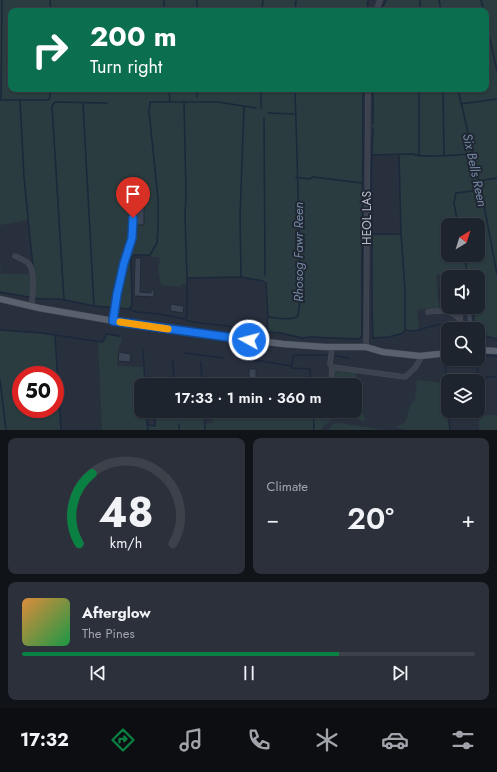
<!DOCTYPE html>
<meta charset="utf-8">
<style>
:root{--surface:#1e242e;--page:#2b303a;--text:#f1f3f6;--muted:#a1a4aa;--line:#3c414a;--accent:#0b8043}
body{margin:0;font-family:Jost,sans-serif;background:var(--page);color:var(--text);height:100vh;display:flex;flex-direction:column;font-size:15px;white-space:nowrap}
*{box-sizing:border-box;margin:0}
p{font-size:13px;color:var(--muted)}
.icon{flex:none;width:22px;height:22px;fill:none;stroke:currentColor;stroke-width:2;stroke-linecap:round;stroke-linejoin:round}
.map{position:relative;height:430px;overflow:hidden}
.side{display:flex;flex-direction:column;gap:8px;padding:8px;background:#101419;flex:1}
.side>*{flex:none}
.top-card{position:absolute;left:8px;top:8px;width:481px;height:84px;border-radius:8px;box-shadow:0 1px 3px #0004,0 0 0 1px var(--line);background:#0b6e4f;color:#fff;overflow:hidden}
.needle{width:26px;rotate:38deg}
.tools{position:absolute;left:441px;top:218px;display:grid;gap:8px}
.tools a{display:grid;place-items:center;width:44px;height:44px;border-radius:8px;background:var(--surface);box-shadow:0 1px 3px #0004,0 0 0 1px var(--line);font-size:20px}
.speed{position:absolute;left:12px;top:366px;display:flex;gap:8px;font-size:20px;font-weight:700;text-align:center}
.speed>*{display:grid;place-content:center;width:52px;height:52px;border-radius:50%;background:var(--surface);box-shadow:0 1px 3px #0004,0 0 0 1px var(--line);line-height:1}
.speed .limit{border:6px solid #d22;background:#fff;color:#111}
.pin{position:absolute;display:grid;place-items:center;width:34px;height:34px;color:#fff;margin:-41px -17px;border-radius:50% 50% 50% 0;rotate:-45deg;box-shadow:0 0 4px #0007}
.pin .icon{rotate:45deg}
.me{position:absolute;width:44px;margin:-22px;rotate:277deg;stroke-linejoin:round;filter:drop-shadow(0 0 3px #0008)}
.turn{display:flex;align-items:center;gap:14px;height:84px;padding:0 16px;font-size:18px}
.turn .icon{width:52px;height:52px;stroke-width:2.5}
.turn b{display:block;font-size:28px;line-height:34px}
.big{font-size:30px;font-weight:600;line-height:1.1}
.side .widget{flex:1;display:flex;flex-direction:column;justify-content:center;gap:6px;min-width:0;padding:0 14px;border-radius:8px;background:var(--page)}
.side .dial{align-items:center;gap:0}
.dial svg{height:104px;overflow:visible;fill:none;stroke:var(--line);stroke-width:7;stroke-linecap:round;text-anchor:middle}
.dial text{fill:var(--text);stroke:none}
.song{display:flex;align-items:center;gap:12px}
.cover{width:48px;height:48px;border-radius:6px;background:linear-gradient(135deg,hsl(30 70% 55%),hsl(140 70% 35%))}
.played{height:4px;border-radius:2px;background:linear-gradient(90deg,var(--accent) 70%,var(--line) 70%)}
.keys{display:flex;justify-content:space-around;direction:ltr}
.heat{display:flex;justify-content:space-between;align-items:center;font-size:22px;direction:ltr}
.side .tiles{flex:1;display:grid;gap:8px;grid-template-columns:1fr 1fr}
.widget:last-child{grid-column:span 2}
.trip{position:absolute;left:134px;top:378px;width:228px;height:40px;border-radius:8px;background:var(--surface);box-shadow:0 1px 3px #0004,0 0 0 1px var(--line);font-weight:600;line-height:40px;text-align:center}
.tab-bar{display:flex;height:64px;justify-content:space-around;align-items:center;background:#0c0e12;color:var(--muted)}
.tab-bar .icon{width:28px;height:28px}
.tab-bar .selected{color:var(--accent)}
.tab-bar b{font-size:18px;color:var(--text)}
.map>svg:first-child{display:block}
.green{fill:#2a3c3f;fill-rule:evenodd}
.lines{fill:none;stroke-linecap:round;stroke-linejoin:round}
.stream{stroke:#1b273b;stroke-width:1.5}
.building{fill:#3a4454;stroke:#222935}
.minor-casing{stroke:#454b57;stroke-width:5.5}
.major-casing{stroke:#454b57;stroke-width:7}
.minor{stroke:#3c424e;stroke-width:4.5}
.major{stroke:#5a616e;stroke-width:6}
.route-casing{stroke:#114b97;stroke-width:10}
.route{stroke:#1a73e8;stroke-width:7}
.slow{stroke:#f59e0b;stroke-width:7}
.labels{text-anchor:middle;dominant-baseline:central;stroke-width:4;stroke-linejoin:round;paint-order:stroke}
.street-label{font-size:12px;fill:#b8bec9;stroke:#202733}
.water-label{font-size:13px;font-style:italic;fill:#7487a4;stroke:#202733}
</style>
<div class="map">
<svg width="497" height="430" viewBox="0 0 497 430">
<rect width="100%" height="100%" fill="#28303e"/>
<path class="green" d="M0 0H368L367 11H11V89H363L361 278 362 334 360 339 310 337 302 338 281 333 268 332 266 283 263 281 241 277 188 278 187 284H182L181 287 161 285 158 268 160 258 140 254 134 255 130 260 132 305 129 309 94 306 60 299 51 300 35 298 28 220 0 225Z
M386 0H497V339L478 334V329H475L473 307H478V277H468L467 269 436 275 439 308 417 310 419 330 414 331 405 330 403 333 389 337 373 338 372 306V234L401 233 399 156 372 155 373 89H486V11H381ZM448 225H478V255H448Z
M0 263 1 274H29L31 294 28 297 0 292Z
M0 330 42 333 55 336 61 430H0ZM21 375H55V409H21Z
M107 334 122 338 120 345H119L117 366 144 367 145 385H141V411H146L147 425H155L156 411H204L205 424 212 423 215 411H340L341 417C331 418 327 422 321 430H102L98 342H102L105 338Z
M335 370 357 372 356 376 365 421 346 417 344 411H355V385H335C334 380 332 374 335 370Z
M417 380 446 383 450 430H407L395 427 404 423 406 421 410 405 415 400Z
M479 415H497V430H479Z
M339 423 384 430H328L333 424Z"/>
<g class="lines">
<path class="stream" d="M50 0 51 11
M164 0V11
M197 0V11
M439 0 441 11
M481 0 484 11
M262 11 263 0
M295 11 296 0
M367 11 368 0
M381 11 386 0
M420 11V0
M486 21 497 71
M169 89 170 102
M197 89V97
M261 89V108
M373 89V124
M443 89 444 155
M458 89 481 190 497 274
M0 100H48L50 98V89
M1 100 2 0
M20 100 24 177 33 268
M184 102 186 195 185 215 187 278V314L186 320
M83 103 94 306
M461 104 497 99
M268 113 294 114
M264 118 265 275
M372 155 413 154C423 159 458 154 471 154
M399 155 401 234 405 290V330
M419 156V89
M296 177 309 179 313 177 362 183
M479 181 497 178
M372 206 371 178 373 128
M372 214V306L373 338 389 337 403 333 405 330 414 331 440 324
M458 225 454 203 456 193 481 190
M373 234H401
M464 255 468 277
M241 277 240 216 244 106
M187 278 241 277 263 281 266 283 268 317
M0 292 40 299H60L94 306 129 309 137 312 159 314 180 318 193 322 235 327 260 332H268L267 319 269 317C278 318 290 321 298 316L301 293 295 89
M64 300 52 106 55 102 107 103
M473 307 475 329
M129 309 132 305 131 257 134 255H150L157 243 158 229V199L149 111 150 102H218L256 108
M0 330 42 333 102 342 105 338 107 334 119 336
M268 332 281 333 302 338 310 337 358 339 362 337 363 89
M478 334 497 339
M55 336 61 430
M143 349 145 385
M185 353 223 358
M241 358 292 366
M478 358 479 355 497 356
M445 359 448 409
M478 359 477 376 483 378 497 376
M173 360 174 385
M201 362 202 385
M0 380 6 430
M311 385 310 369 291 368 294 355H330L349 358
M146 411 148 430
M204 411 205 430
M313 411 314 430
M448 411 450 430
M179 424V430
M147 425 155 426 156 411"/>
</g>
<path class="building" d="M134 193H144V225H136V217L134 214Z
M135 258H141L140 292 151 293V290H154V297L134 296Z
M448 286V308L441 307 439 287Z
M171 304 184 306 183 313 170 311Z
M465 307H471L473 325H468Z
M119 352 131 354 130 362 118 361Z
M249 369H256V385H249Z"/>
<g class="lines">
<defs>
<path id="minor" d="M376 11 380 0
M15 256C20 258 25 260 29 264 35 272 33 297 31 306
M428 312C440 310 449 310 459 318L460 329
M113 321 117 294 124 263 132 238 133 218
M460 321V307
M332 347 330 364 332 367 405 377 415 368 422 356
M366 347 368 89
M331 385 332 367"/>
<path id="major" d="M0 299 39 308 143 326 283 344 325 347H366L383 352 420 356 448 353
M478 350 497 351"/>
</defs>
<use href="#minor" class="minor-casing"/>
<use href="#major" class="major-casing"/>
<use href="#minor" class="minor"/>
<use href="#major" class="major"/>
</g>
<g class="lines">
<defs>
<path id="route" d="M133 218 132 238 124 263 117 294 113 321 249 340"/>
</defs>
<use href="#route" class="route-casing"/>
<use href="#route" class="route"/>
<path class="slow" d="M120 322 168 329"/>
</g>
<g class="labels">
<g class="street-label">
<text transform="translate(367 218) rotate(-90)">HEOL LAS</text>
</g>
<g class="water-label">
<text transform="translate(475 170) rotate(78)">Six Bells Reen</text>
<text transform="translate(298 252) rotate(-90)">Rhosog Fawr Reen</text>
</g>
</g>
</svg>
<div class="tools">
<a><svg class="needle" viewBox="-14 -14 28 28"><path d="M0-13l5 13h-10z" fill="#e53935"/><path d="M0 13l5-13h-10z" fill="#a1a4aa"/></svg></a>
<a><svg class="icon" aria-label="sound" viewBox="0 0 24 24"><path d="M4 9h4l5-4v14l-5-4H4zM17 9q2 3 0 6"/></svg></a>
<a><svg class="icon" aria-label="search" viewBox="0 0 24 24"><circle cx="10" cy="10" r="6"/><path d="M15 15l6 6"/></svg></a>
<a><svg class="icon" aria-label="layers" viewBox="0 0 24 24"><path d="M12 4l9 5-9 5-9-5zM3 14l9 5 9-5"/></svg></a>
</div>
<div class="speed"><div class="limit">50</div></div>
<div class="pin" style="left:133px;top:218px;background:#d93025"><svg class="icon" aria-label="arrive" viewBox="0 0 24 24"><path d="M6 21V4h12l-3 4 3 4H6"/></svg></div>
<svg class="me" style="left:249px;top:340px" viewBox="-20 -20 40 40"><circle r="17" fill="#1a73e8" stroke="#fff" stroke-width="3"/><path d="M0-11L8 9 0 5-8 9z" fill="#fff"/></svg>
<div class="trip">17:33 · 1 min · 360 m</div>
<div class="top-card">
<div class="turn"><svg class="icon" aria-label="right" viewBox="0 0 24 24"><path d="M7 20v-9h11M14 6l5 5-5 5"/></svg><div><b>200 m</b>Turn right</div></div>
</div>
</div>
<section class="side">
<div class="tiles">
<div class="widget dial"><svg viewBox="0 0 100 80">
<path d="M14 69A42 42 0 1 1 86 69"/>
<path d="M14 69A42 42 0 0 1 24 15" stroke="#0b8043"/>
<text x="50" y="56" font-size="32" font-weight="700">48</text>
<text x="50" y="72" font-size="11">km/h</text>
</svg></div>
<div class="widget"><p>Climate</p>
<div class="heat"><a>−</a><b class="big">20°</b><a>+</a></div>
</div>
<div class="widget">
<div class="song"><i class="cover"></i><div><b>Afterglow</b><p>The Pines</p></div></div>
<div class="played"></div>
<div class="keys"><svg class="icon" aria-label="previous" viewBox="0 0 24 24"><path d="M18 5L8 12l10 7zM5 5v14"/></svg><svg class="icon" aria-label="pause" viewBox="0 0 24 24"><path d="M8 5v14M16 5v14"/></svg><svg class="icon" aria-label="next" viewBox="0 0 24 24"><path d="M6 5l10 7-10 7zM19 5v14"/></svg></div>
</div>
</div>
</section>
<nav class="tab-bar">
<b>17:32</b>
<svg class="icon selected" aria-label="directions" viewBox="0 0 24 24"><path d="M12 3l9 9-9 9-9-9zM9 14v-3h6M13 9l2 2-2 2"/></svg>
<svg class="icon" aria-label="music" viewBox="0 0 24 24"><path d="M9 18V5l10-2v13"/><circle cx="6" cy="18" r="3"/><circle cx="16" cy="16" r="3"/></svg>
<svg class="icon" aria-label="phone" viewBox="0 0 24 24"><path d="M5 4h4l2 5-3 2q2 4 5 5l2-3 5 2v4C11 20 4 13 5 4z"/></svg>
<svg class="icon" aria-label="climate" viewBox="0 0 24 24"><path d="M12 3v18M4 7l16 10M4 17L20 7"/></svg>
<svg class="icon" aria-label="car" viewBox="0 0 24 24"><path d="M5 17H2v-5l4-1 3-4h7l3 4 3 1v5h-3M9 17h6M6 11h13"/><circle cx="7" cy="17" r="2"/><circle cx="17" cy="17" r="2"/></svg>
<svg class="icon" aria-label="filters" viewBox="0 0 24 24"><path d="M4 7h16M4 17h16"/><circle cx="9" cy="7" r="2"/><circle cx="15" cy="17" r="2"/></svg>
</nav>
